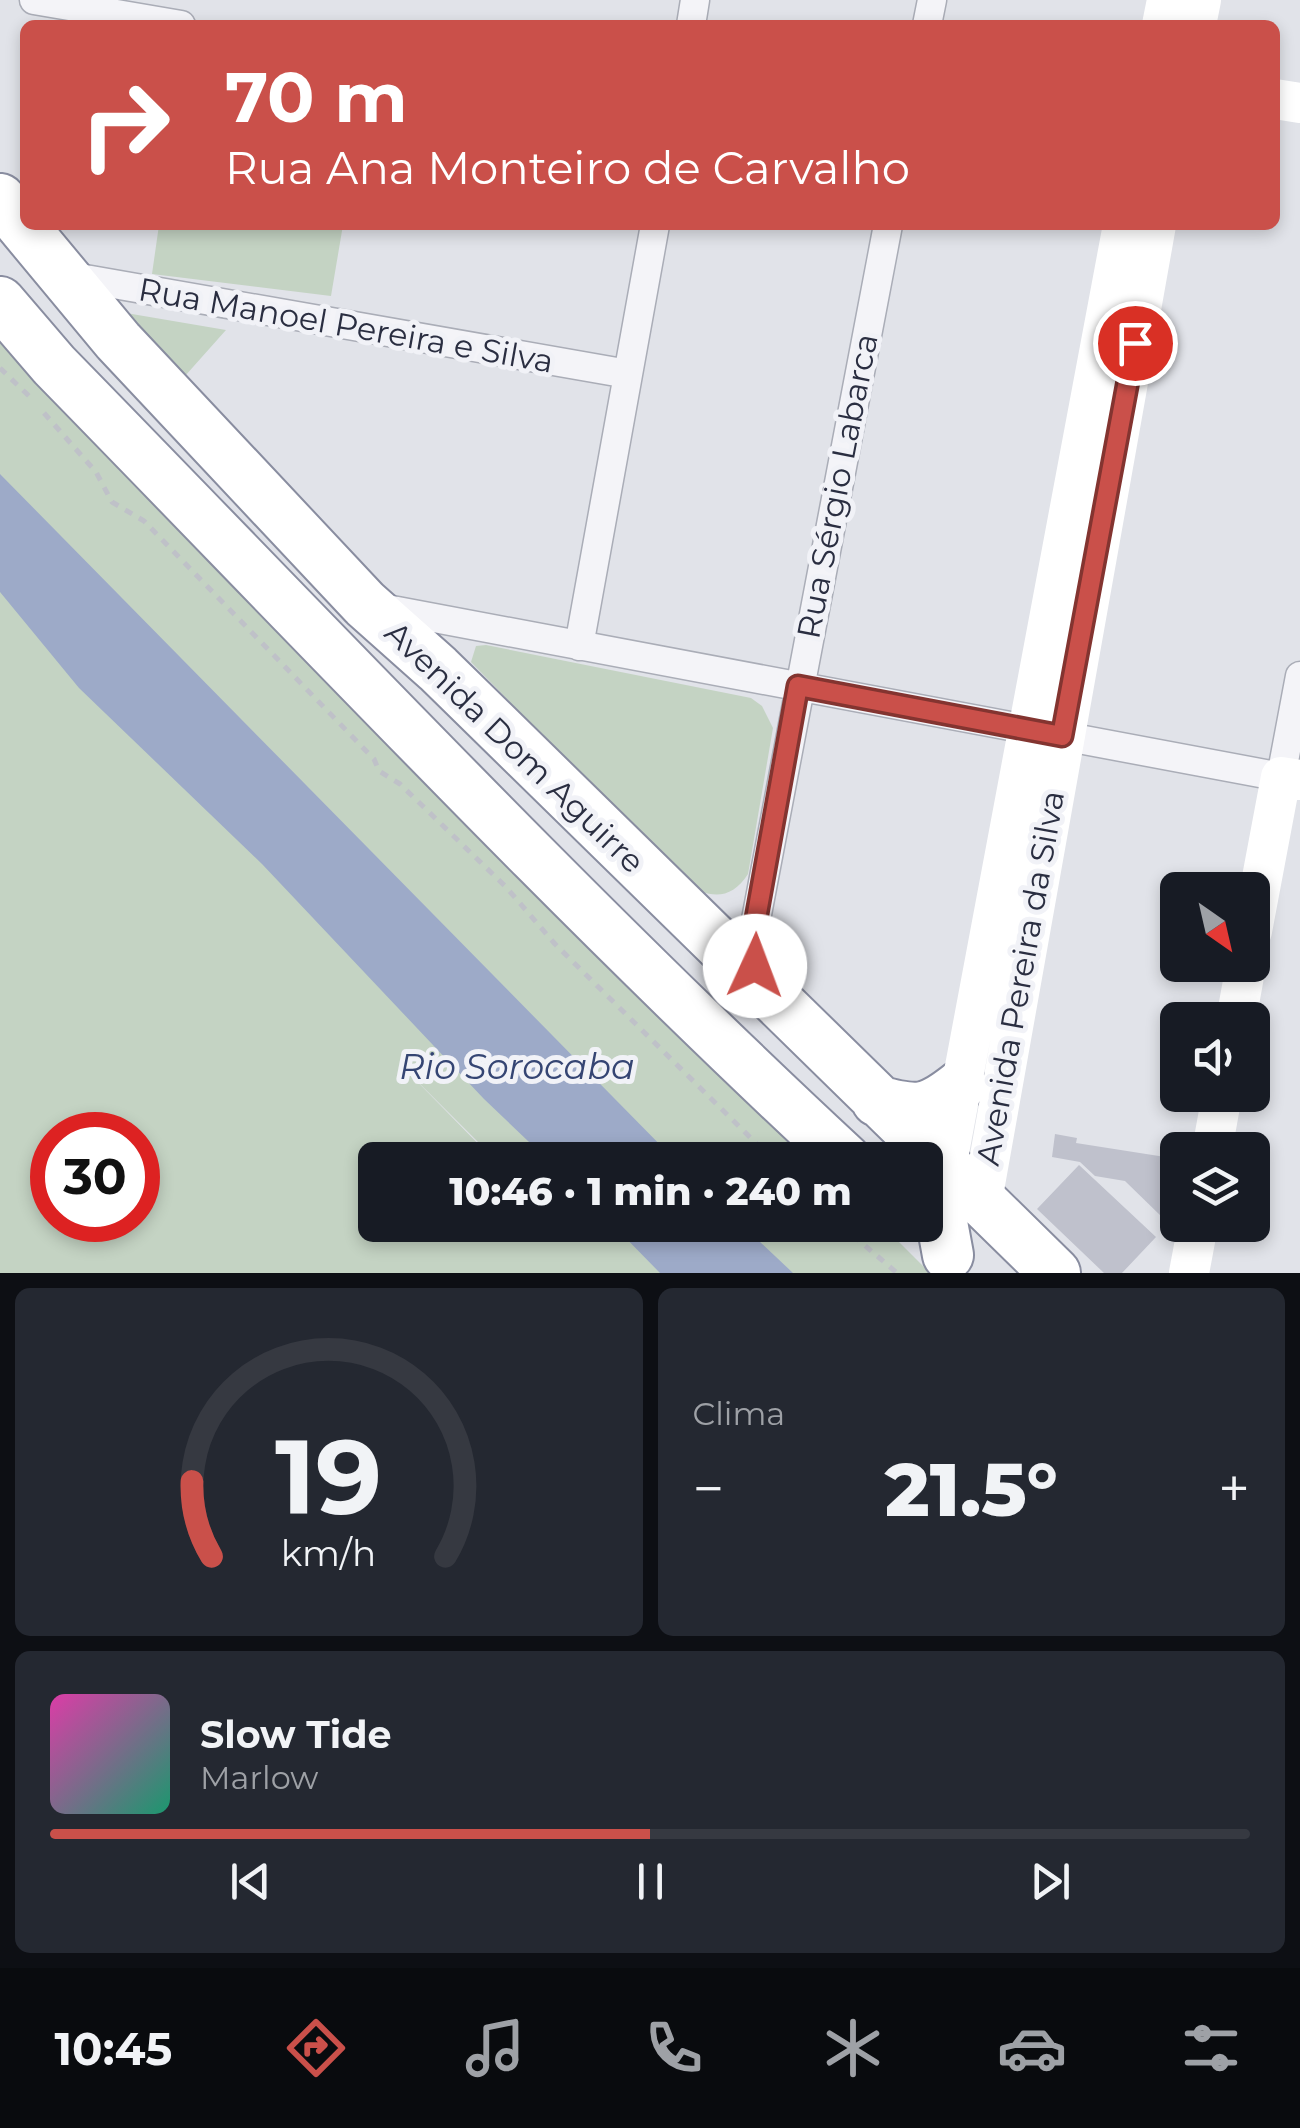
<!DOCTYPE html>
<html lang="pt">
<meta charset="utf-8">
<style>
:root{--surface:#171b24;--page:#242831;--text:#f1f3f6;--muted:#9ea1a6;--line:#363941;--accent:#ca504a}
body{margin:0;font-family:Montserrat,sans-serif;background:var(--page);color:var(--text);height:100vh;display:flex;flex-direction:column;font-size:38px;white-space:nowrap}
*{box-sizing:border-box;margin:0}
p{font-size:32px;color:var(--muted)}
.icon{flex:none;width:55px;height:55px;fill:none;stroke:currentColor;stroke-width:2;stroke-linecap:round;stroke-linejoin:round}
.map{position:relative;height:1273px;overflow:hidden}
.sheet{display:flex;flex-direction:column;gap:15px;padding:15px;background:#0d0f14;flex:1}
.sheet>*{flex:none}
.top-card{position:absolute;left:20px;top:20px;width:1260px;height:210px;border-radius:15px;box-shadow:0 5px 15px #0003;background:#ca504a;color:#fff;overflow:hidden}
.needle{width:65px;rotate:146deg}
.fabs{position:absolute;left:1160px;top:872px;display:grid;gap:20px}
.fabs a{display:grid;place-items:center;width:110px;height:110px;border-radius:15px;background:var(--surface);box-shadow:0 5px 15px #0003;font-size:50px}
.speed{position:absolute;left:30px;top:1112px;display:flex;gap:20px;font-size:50px;font-weight:700;text-align:center}
.speed>*{display:grid;place-content:center;width:130px;height:130px;border-radius:50%;background:var(--surface);box-shadow:0 5px 15px #0003;line-height:1}
.speed .limit{border:15px solid #d22;background:#fff;color:#111}
.pin{position:absolute;display:grid;place-items:center;width:85px;height:85px;color:#fff;margin:-42px;border:5px solid #fff;border-radius:50%;box-shadow:0 2px 10px #0007}
.me{position:absolute;width:110px;margin:-55px;rotate:2deg;stroke-linejoin:round;filter:drop-shadow(0 0 8px #0008)}
.turn{display:flex;align-items:center;gap:35px;height:210px;padding:0 40px;font-size:45px}
.turn .icon{width:130px;height:130px;stroke-width:2.5}
.turn b{display:block;font-size:70px;line-height:85px}
.big{font-size:75px;font-weight:800;line-height:1.1}
.sheet .tile{flex:1;display:flex;flex-direction:column;justify-content:center;gap:15px;min-width:0;padding:0 35px;border-radius:15px;background:var(--page)}
.sheet .dial{align-items:center;gap:0}
.dial svg{height:260px;overflow:visible;fill:none;stroke:var(--line);stroke-width:7;stroke-linecap:round;text-anchor:middle}
.dial text{fill:var(--text);stroke:none}
.song{display:flex;align-items:center;gap:30px}
.cover{width:120px;height:120px;border-radius:15px;background:linear-gradient(135deg,hsl(320 70% 55%),hsl(160 70% 35%))}
.played{height:10px;border-radius:5px;background:linear-gradient(90deg,var(--accent) 50%,var(--line) 50%)}
.keys{display:flex;justify-content:space-around;direction:ltr}
.heat{display:flex;justify-content:space-between;align-items:center;font-size:55px;direction:ltr}
.sheet .tiles{flex:1;display:grid;gap:15px;grid-template-columns:1fr 1fr}
.tile:last-child{grid-column:span 2}
.trip{position:absolute;left:358px;top:1142px;width:585px;height:100px;border-radius:15px;background:var(--surface);box-shadow:0 5px 15px #0003;font-weight:800;line-height:100px;text-align:center}
.menu{display:flex;height:160px;justify-content:space-around;align-items:center;background:#090b0e;color:var(--muted)}
.menu .icon{width:70px;height:70px}
.menu .active{color:var(--accent)}
.menu b{font-size:45px;color:var(--text)}
.map>svg:first-child{display:block}
.green{fill:#c4d3c3;fill-rule:evenodd}
.water{fill:#9daac8}
.building{fill:#bfc1cc}
.lines{fill:none;stroke-linecap:round;stroke-linejoin:round}
.street-casing{stroke:#aaadb7;stroke-width:31}
.highway-casing{stroke:#898da0;stroke-width:54}
.path{stroke:#bfc1c8;stroke-width:5;stroke-dasharray:8 8;stroke-linecap:butt}
.street{stroke:#f4f4f8;stroke-width:28}
.secondary{stroke:#fff;stroke-width:40}
.highway{stroke:#fff;stroke-width:50}
.route-casing{stroke:#833430;stroke-width:25}
.route{stroke:#ca504a;stroke-width:18}
.labels{text-anchor:middle;dominant-baseline:central;stroke-width:10;stroke-linejoin:round;paint-order:stroke}
.street-label{font-size:32px;fill:#2a2e41;stroke:#f1f2f7}
.water-label{font-size:35px;font-style:italic;fill:#354573;stroke:#f1f2f7}
</style>
<div class="map">
<svg width="1300" height="1273" viewBox="0 0 1300 1273">
<rect width="100%" height="100%" fill="#e1e3e9"/>
<path class="green" d="M159 225H343L331 296 152 274Z
M126 313 226 330 185 376Z
M0 328 817 1160H496L400 1064 494 1160H375V1225H882L930 1273H0ZM52 1135H138V1220H52Z
M486 645 751 698 762 706 773 728 748 874C731 901 708 899 685 882L471 662 476 646Z"/>
<path class="water" d="M0 474 675 1160H548L484 1099 262 864 79 688 0 592Z
M613 1225H742L793 1273H660Z"/>
<path class="building" d="M1055 1134 1077 1138 1076 1143 1178 1159 1173 1204 1162 1217 1125 1181 1095 1176 1080 1162 1052 1157Z
M1079 1165 1156 1237 1122 1273H1104L1037 1209Z"/>
<g class="lines">
<defs>
<path id="street" d="M34 0 181 25
M691 25 695 0
M927 25 932 0
M68 276 628 374
M376 607 1281 777 1300 676
M579 646 655 225
M759 980 753 954 754 930 888 225"/>
<path id="highway" d="M0 199 118 341 365 604 438 669 1055 1273
M0 302 54 365C315 632 572 906 846 1160
M877 1101C918 1112 927 1112 961 1085
M946 1168 939 1206 948 1255"/>
</defs>
<use href="#street" class="street-casing"/>
<use href="#highway" class="highway-casing"/>
<path class="path" d="M0 368 30 397
M44 413 96 472 112 502 144 521 374 759 379 771 400 784 506 887 555 944 773 1160
M841 1225 897 1273"/>
<use href="#street" class="street"/>
<path class="secondary" d="M1162 25 1167 0
M1196 25 1201 0
M1275 99 1300 103
M1252 931 1281 777 1300 780
M1236 1020 1246 965
M1212 1150 1222 1095
M946 1168 1123 225
M982 1201 1156 225
M1189 1273 1198 1225"/>
<use href="#highway" class="highway"/>
</g>
<g class="lines">
<defs>
<path id="route" d="M755 966 754 930 798 686 1062 736 1135 343"/>
</defs>
<use href="#route" class="route-casing"/>
<use href="#route" class="route"/>
</g>
<g class="labels">
<g class="street-label">
<text transform="translate(346 325) rotate(10)">Rua Manoel Pereira e Silva</text>
<text transform="translate(837 486) rotate(-79)">Rua Sérgio Labarca</text>
<text transform="translate(515 747) rotate(44)">Avenida Dom Aguirre</text>
<text transform="translate(1020 978) rotate(-80)">Avenida Pereira da Silva</text>
</g>
<g class="water-label">
<text x="517" y="1066">Rio Sorocaba</text>
</g>
</g>
</svg>
<div class="fabs">
<a><svg class="needle" viewBox="-14 -14 28 28"><path d="M0-13l5 13h-10z" fill="#e53935"/><path d="M0 13l5-13h-10z" fill="#9ea1a6"/></svg></a>
<a><svg class="icon" aria-label="sound" viewBox="0 0 24 24"><path d="M4 9h4l5-4v14l-5-4H4zM17 9q2 3 0 6"/></svg></a>
<a><svg class="icon" aria-label="layers" viewBox="0 0 24 24"><path d="M12 4l9 5-9 5-9-5zM3 14l9 5 9-5"/></svg></a>
</div>
<div class="speed"><div class="limit">30</div></div>
<div class="pin" style="left:1135px;top:343px;background:#d93025"><svg class="icon" aria-label="arrive" viewBox="0 0 24 24"><path d="M6 21V4h12l-3 4 3 4H6"/></svg></div>
<svg class="me" style="left:755px;top:966px" viewBox="-20 -20 40 40"><circle r="19" fill="#fff"/><path d="M0-13L10 11 0 6-10 11z" fill="#ca504a"/></svg>
<div class="trip">10:46 · 1 min · 240 m</div>
<div class="top-card">
<div class="turn"><svg class="icon" aria-label="right" viewBox="0 0 24 24"><path d="M7 20v-9h11M14 6l5 5-5 5"/></svg><div><b>70 m</b>Rua Ana Monteiro de Carvalho</div></div>
</div>
</div>
<section class="sheet">
<div class="tiles">
<div class="tile dial"><svg viewBox="0 0 100 80">
<path d="M14 69A42 42 0 1 1 86 69"/>
<path d="M14 69A42 42 0 0 1 8 46" stroke="#ca504a"/>
<text x="50" y="56" font-size="32" font-weight="700">19</text>
<text x="50" y="72" font-size="11">km/h</text>
</svg></div>
<div class="tile"><p>Clima</p>
<div class="heat"><a>−</a><b class="big">21.5°</b><a>+</a></div>
</div>
<div class="tile">
<div class="song"><i class="cover"></i><div><b>Slow Tide</b><p>Marlow</p></div></div>
<div class="played"></div>
<div class="keys"><svg class="icon" aria-label="previous" viewBox="0 0 24 24"><path d="M18 5L8 12l10 7zM5 5v14"/></svg><svg class="icon" aria-label="pause" viewBox="0 0 24 24"><path d="M8 5v14M16 5v14"/></svg><svg class="icon" aria-label="next" viewBox="0 0 24 24"><path d="M6 5l10 7-10 7zM19 5v14"/></svg></div>
</div>
</div>
</section>
<nav class="menu">
<b>10:45</b>
<svg class="icon active" aria-label="directions" viewBox="0 0 24 24"><path d="M12 3l9 9-9 9-9-9zM9 14v-3h6M13 9l2 2-2 2"/></svg>
<svg class="icon" aria-label="music" viewBox="0 0 24 24"><path d="M9 18V5l10-2v13"/><circle cx="6" cy="18" r="3"/><circle cx="16" cy="16" r="3"/></svg>
<svg class="icon" aria-label="phone" viewBox="0 0 24 24"><path d="M5 4h4l2 5-3 2q2 4 5 5l2-3 5 2v4C11 20 4 13 5 4z"/></svg>
<svg class="icon" aria-label="climate" viewBox="0 0 24 24"><path d="M12 3v18M4 7l16 10M4 17L20 7"/></svg>
<svg class="icon" aria-label="car" viewBox="0 0 24 24"><path d="M5 17H2v-5l4-1 3-4h7l3 4 3 1v5h-3M9 17h6M6 11h13"/><circle cx="7" cy="17" r="2"/><circle cx="17" cy="17" r="2"/></svg>
<svg class="icon" aria-label="filters" viewBox="0 0 24 24"><path d="M4 7h16M4 17h16"/><circle cx="9" cy="7" r="2"/><circle cx="15" cy="17" r="2"/></svg>
</nav>
